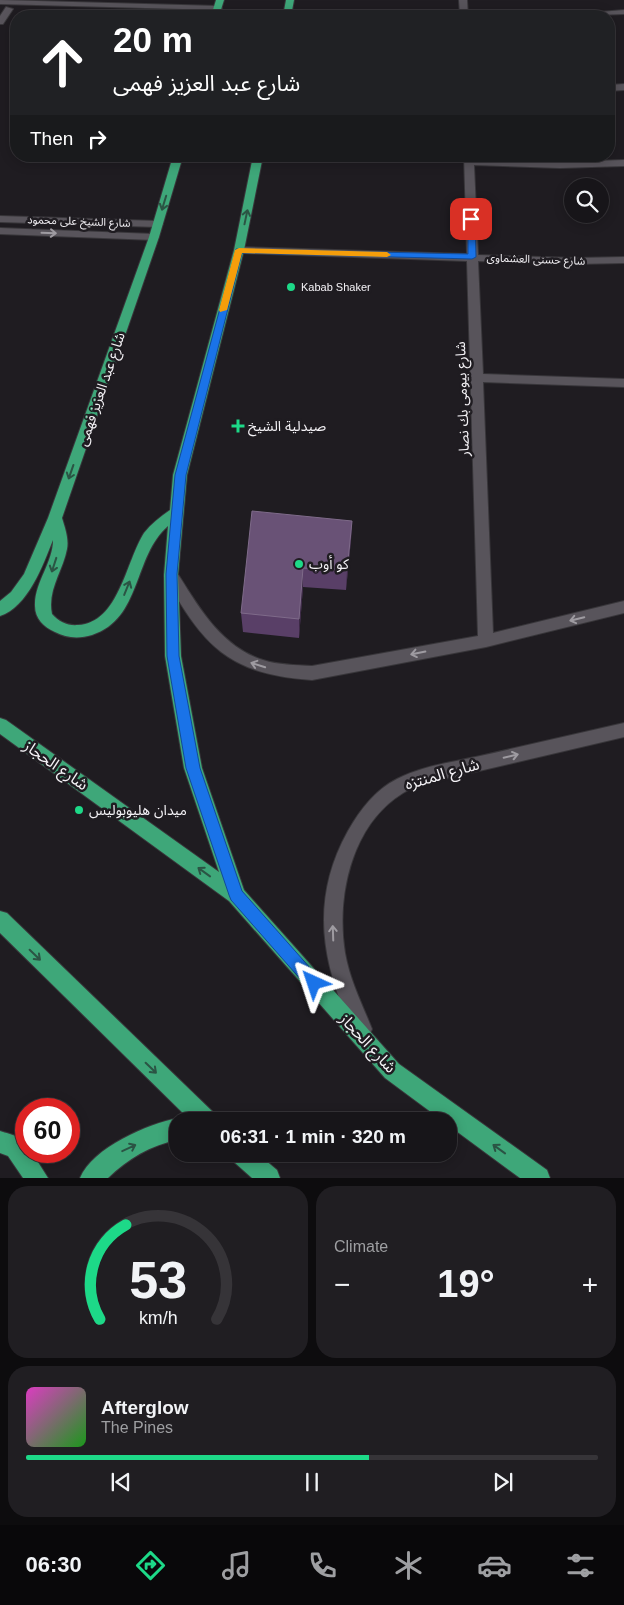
<!DOCTYPE html>
<meta charset="utf-8">
<style>
:root{--surface:#171519;--page:#201e22;--text:#f1f3f6;--muted:#9e9fa2;--line:#363438;--accent:#1dd988}
body{margin:0;font-family:Arial,"Noto Sans Arabic",sans-serif;background:var(--page);color:var(--text);height:100vh;display:flex;flex-direction:column;font-size:19px;white-space:nowrap}
*{box-sizing:border-box;margin:0}
p{font-size:16px;color:var(--muted)}
.icon{flex:none;width:28px;height:28px;fill:none;stroke:currentColor;stroke-width:2;stroke-linecap:round;stroke-linejoin:round}
.map{position:relative;height:1178px;overflow:hidden}
.details{display:flex;flex-direction:column;gap:8px;padding:8px;background:#0d0c0e;flex:1}
.details>*{flex:none}
.banner{position:absolute;left:10px;top:10px;width:605px;height:152px;border-radius:20px;box-shadow:0 2px 12px #0003,0 0 0 1px var(--line);background:#202124;color:#fff;overflow:hidden}
.buttons{position:absolute;left:564px;top:178px;display:grid;gap:10px}
.buttons a{display:grid;place-items:center;width:45px;height:45px;border-radius:50%;background:var(--surface);box-shadow:0 2px 12px #0003,0 0 0 1px var(--line);font-size:25px}
.speed{position:absolute;left:15px;top:1098px;display:flex;gap:10px;font-size:25px;font-weight:700;text-align:center}
.speed>*{display:grid;place-content:center;width:65px;height:65px;border-radius:50%;background:var(--surface);box-shadow:0 2px 12px #0003,0 0 0 1px var(--line);line-height:1}
.speed .limit{border:8px solid #d22;background:#fff;color:#111}
.pin{position:absolute;display:grid;place-items:center;width:42px;height:42px;color:#fff;margin:-21px;border-radius:10px;box-shadow:0 2px 8px #0006}
.me{position:absolute;width:55px;margin:-28px;rotate:318deg;stroke-linejoin:round;filter:drop-shadow(0 0 4px #0008)}
.turn{display:flex;align-items:center;gap:18px;height:105px;padding:0 20px;font-size:22px}
.turn .icon{width:65px;height:65px;stroke-width:2.5}
.turn b{display:block;font-size:35px;line-height:42px}
.then{display:flex;align-items:center;height:48px;padding:0 20px;background:#0003;gap:10px;font-size:19px}
.big{font-size:38px;font-weight:600;line-height:1.1}
.details .tile{flex:1;display:flex;flex-direction:column;justify-content:center;gap:8px;min-width:0;padding:0 18px;border-radius:20px;background:var(--page)}
.details .dial{align-items:center;gap:0}
.dial svg{height:130px;overflow:visible;fill:none;stroke:var(--line);stroke-width:7;stroke-linecap:round;text-anchor:middle}
.dial text{fill:var(--text);stroke:none}
.song{display:flex;align-items:center;gap:15px}
.cover{width:60px;height:60px;border-radius:8px;background:linear-gradient(135deg,hsl(310 70% 55%),hsl(120 70% 35%))}
.played{height:5px;border-radius:2px;background:linear-gradient(90deg,var(--accent) 60%,var(--line) 60%)}
.keys{display:flex;justify-content:space-around;direction:ltr}
.heat{display:flex;justify-content:space-between;align-items:center;font-size:28px;direction:ltr}
.details .tiles{flex:1;display:grid;gap:8px;grid-template-columns:1fr 1fr}
.tile:last-child{grid-column:span 2}
.trip{position:absolute;left:169px;top:1112px;width:288px;height:50px;border-radius:20px;background:var(--surface);box-shadow:0 2px 12px #0003,0 0 0 1px var(--line);font-weight:600;line-height:50px;text-align:center}
.menu{display:flex;height:80px;justify-content:space-around;align-items:center;background:#09080a;color:var(--muted)}
.menu .icon{width:35px;height:35px}
.menu .current{color:var(--accent)}
.menu b{font-size:22px;color:var(--text)}
.map>svg:first-child{display:block}
.lines{fill:none;stroke-linecap:round;stroke-linejoin:round}
.minor-casing{stroke:#38363a;stroke-width:2}
.major-casing{stroke:#38363a;stroke-width:2}
.minor{fill:#58545b;fill-rule:evenodd}
.major{fill:#3ea779;fill-rule:evenodd}
.wall{fill:#593f67}
.shaded-wall{fill:#3b2944}
.building{fill:#695276;stroke:#7f6b8a}
.oneway{stroke:#2b5444}
.oneway2{stroke:#9e9ba1}
.route{fill:#1a73e8;stroke:#114b97}
.slow{fill:#f59e0b}
.poi-dot{fill:#1dd988;stroke:#1f1c21;stroke-width:2}
.labels{text-anchor:middle;dominant-baseline:central;stroke-width:5;stroke-linejoin:round;paint-order:stroke}
.far-street-label{font-size:11px;fill:#f4f2f6;stroke:#1f1c21}
.far-poi-label{font-size:11px;fill:#f4f2f6;stroke:#1f1c21;text-anchor:start}
.street-label{font-size:14px;fill:#f4f2f6;stroke:#1f1c21}
.poi-label{font-size:14px;fill:#f4f2f6;stroke:#1f1c21;text-anchor:start}
.near-street-label{font-size:16px;fill:#f4f2f6;stroke:#1f1c21}
</style>
<div class="map">
<svg width="624" height="1178" viewBox="0 0 624 1178">
<rect width="100%" height="100%" fill="#1f1c21"/>
<g class="lines">
<defs>
<path id="minor" d="M0 0 218 6 222 8 218 10 0 4Z
M459 0H467L468 16H460Z
M6 7 13 9 3 24H0V16Z
M624 10V14L571 16 575 14Z
M284 12 395 14 399 16H286L283 14Z
M624 84V90L609 91V85Z
M464 156H474V159L560 162 624 160V166L560 168 474 165 478 255 576 258 624 257V263L576 264 478 261 483 374 624 379V387L483 382 493 633 624 601V613L486 647 312 680C228 674 203 646 164 575L166 571 171 569 176 571C198 606 221 647 263 660 278 665 295 665 312 666L478 636 467 261 239 253 234 250 239 247 467 254Z
M0 216 158 221 163 224 158 227 0 222Z
M0 228 154 234 159 237 154 240 0 234Z
M624 723V737L428 783C419 786 411 788 403 793 351 825 336 897 345 953 350 981 362 1004 372 1029L369 1036 362 1039 355 1036C322 966 309 901 348 831 360 810 375 790 397 779 422 766 453 762 480 756 528 745 576 734 624 723Z"/>
<path id="major" d="M216 0H224L219 16H211Z
M286 0H294L291 16H283Z
M173 156H183L159 237 62 518C65 528 69 539 67 549 63 571 47 590 52 614 59 622 68 626 78 625 119 623 126 561 144 533 151 524 160 517 170 510L173 475 234 250 253 156H263L244 250 187 475 178 575 181 656 202 768 244 890 399 1064 547 1170 550 1178H520L448 1125V1121H443L385 1078 229 901 0 734V718L6 720 219 872 184 768 165 656 164 575 168 526C133 556 142 619 92 635 79 639 66 638 55 632 44 627 35 619 35 606 34 583 53 563 53 540 43 565 28 607 0 616V601L11 592 24 574 48 518 149 237Z
M0 911 7 913 214 1113 217 1121H191L0 933Z
M178 1118 185 1121H178V1140C150 1145 128 1159 108 1178H80C93 1147 148 1124 178 1118Z
M0 1131C12 1135 26 1136 26 1151H31L48 1178H23L8 1156 0 1153Z
M231 1154H258L277 1170 280 1178H252L234 1162Z"/>
</defs>
<use href="#minor" class="minor-casing"/>
<use href="#major" class="major-casing"/>
<use href="#minor" class="minor"/>
<use href="#major" class="major"/>
</g>
<path class="wall" d="M352 521 351 540 346 590 303 587 299 638 243 632 241 613Z"/>
<path class="shaded-wall" d="M352 521 351 540 346 590 347 571Z
M303 568V587L299 638V619Z"/>
<path class="building" d="M252 511 352 521 347 571 303 568 299 619 241 613Z"/>
<defs><path id="oneway-shaft" d="M-6 0H5M1.5-3L5.5 0L1.5 3" fill="none" stroke-width="1.6" stroke-linecap="round" stroke-linejoin="round" transform="scale(1.25)"/></defs>
<g class="oneway">
<use href="#oneway-shaft" transform="translate(164 203) rotate(107)"/>
<use href="#oneway-shaft" transform="translate(246 217) rotate(-78)"/>
<use href="#oneway-shaft" transform="translate(71 472) rotate(109)"/>
<use href="#oneway-shaft" transform="translate(54 565) rotate(108)"/>
<use href="#oneway-shaft" transform="translate(127 588) rotate(-68)"/>
<use href="#oneway-shaft" transform="translate(204 872) rotate(-144)"/>
<use href="#oneway-shaft" transform="translate(35 955) rotate(44)"/>
<use href="#oneway-shaft" transform="translate(151 1068) rotate(44)"/>
<use href="#oneway-shaft" transform="translate(129 1148) rotate(-25)"/>
<use href="#oneway-shaft" transform="translate(499 1149) rotate(-144)"/>
</g>
<g class="oneway2">
<use href="#oneway-shaft" transform="translate(49 233) rotate(2)"/>
<use href="#oneway-shaft" transform="translate(577 619) rotate(166)"/>
<use href="#oneway-shaft" transform="translate(418 653) rotate(169)"/>
<use href="#oneway-shaft" transform="translate(258 665) rotate(-162)"/>
<use href="#oneway-shaft" transform="translate(511 756) rotate(-13)"/>
<use href="#oneway-shaft" transform="translate(333 933) rotate(-92)"/>
</g>
<path class="route" d="M468 217 475 219 476 257 472 259 242 253 186 475 177 574 179 656 200 768 242 891 319 978 322 983 319 989 314 991 309 989 231 900 229 895 186 768 167 656 166 574 175 475 236 249 468 254Z"/>
<path class="slow" d="M239 248 387 252 391 255 387 257 242 253 227 310 220 312 219 310 235 250Z"/>
<g class="poi-dot">
<circle cx="291" cy="287" r="5"/>
<path d="M235.5 418.5h5v5h5v5h-5v5h-5v-5h-5v-5h5z"/>
<circle cx="299" cy="564" r="5"/>
<circle cx="79" cy="810" r="5"/>
</g>
<g class="labels">
<g class="far-street-label">
<text transform="translate(79 221) rotate(2)">شارع الشيخ على محمود</text>
<text transform="translate(536 259) rotate(2)">شارع حسنى العشماوى</text>
</g>
<g class="far-poi-label">
<text x="301" y="287">Kabab Shaker</text>
</g>
<g class="street-label">
<text transform="translate(101 389) rotate(-71)">شارع عبد العزيز فهمى</text>
<text transform="translate(462 399) rotate(-92)">شارع بيومى بك نصار</text>
</g>
<g class="poi-label">
<text x="248" y="426">صيدلية الشيخ</text>
<text x="309" y="564">كو أوب</text>
<text x="89" y="810">ميدان هليوبوليس</text>
</g>
<g class="near-street-label">
<text transform="translate(56 765) rotate(35)">شارع الحجاز</text>
<text transform="translate(442 774) rotate(-16)">شارع المنتزه</text>
<text transform="translate(368 1043) rotate(47)">شارع الحجاز</text>
</g>
</g>
</svg>
<div class="buttons">
<a><svg class="icon" aria-label="search" viewBox="0 0 24 24"><circle cx="10" cy="10" r="6"/><path d="M15 15l6 6"/></svg></a>
</div>
<div class="speed"><div class="limit">60</div></div>
<div class="pin" style="left:471px;top:219px;background:#d93025"><svg class="icon" aria-label="arrive" viewBox="0 0 24 24"><path d="M6 21V4h12l-3 4 3 4H6"/></svg></div>
<svg class="me" style="left:314px;top:983px" viewBox="-20 -20 40 40"><path d="M0-17L14 15 0 8-14 15z" fill="#1a73e8" stroke="#fff" stroke-width="4"/></svg>
<div class="trip">06:31 · 1 min · 320 m</div>
<div class="banner">
<div class="turn"><svg class="icon" aria-label="ahead" viewBox="0 0 24 24"><path d="M12 20V5M6 11l6-6 6 6"/></svg><div><b>20 m</b>شارع عبد العزيز فهمى</div></div>
<div class="then">Then<svg class="icon" aria-label="right" viewBox="0 0 24 24"><path d="M7 20v-9h11M14 6l5 5-5 5"/></svg></div>
</div>
</div>
<section class="details">
<div class="tiles">
<div class="tile dial"><svg viewBox="0 0 100 80">
<path d="M14 69A42 42 0 1 1 86 69"/>
<path d="M14 69A42 42 0 0 1 30 11" stroke="#1dd988"/>
<text x="50" y="56" font-size="32" font-weight="700">53</text>
<text x="50" y="72" font-size="11">km/h</text>
</svg></div>
<div class="tile"><p>Climate</p>
<div class="heat"><a>−</a><b class="big">19°</b><a>+</a></div>
</div>
<div class="tile">
<div class="song"><i class="cover"></i><div><b>Afterglow</b><p>The Pines</p></div></div>
<div class="played"></div>
<div class="keys"><svg class="icon" aria-label="previous" viewBox="0 0 24 24"><path d="M18 5L8 12l10 7zM5 5v14"/></svg><svg class="icon" aria-label="pause" viewBox="0 0 24 24"><path d="M8 5v14M16 5v14"/></svg><svg class="icon" aria-label="next" viewBox="0 0 24 24"><path d="M6 5l10 7-10 7zM19 5v14"/></svg></div>
</div>
</div>
</section>
<nav class="menu">
<b>06:30</b>
<svg class="icon current" aria-label="directions" viewBox="0 0 24 24"><path d="M12 3l9 9-9 9-9-9zM9 14v-3h6M13 9l2 2-2 2"/></svg>
<svg class="icon" aria-label="music" viewBox="0 0 24 24"><path d="M9 18V5l10-2v13"/><circle cx="6" cy="18" r="3"/><circle cx="16" cy="16" r="3"/></svg>
<svg class="icon" aria-label="phone" viewBox="0 0 24 24"><path d="M5 4h4l2 5-3 2q2 4 5 5l2-3 5 2v4C11 20 4 13 5 4z"/></svg>
<svg class="icon" aria-label="climate" viewBox="0 0 24 24"><path d="M12 3v18M4 7l16 10M4 17L20 7"/></svg>
<svg class="icon" aria-label="car" viewBox="0 0 24 24"><path d="M5 17H2v-5l4-1 3-4h7l3 4 3 1v5h-3M9 17h6M6 11h13"/><circle cx="7" cy="17" r="2"/><circle cx="17" cy="17" r="2"/></svg>
<svg class="icon" aria-label="filters" viewBox="0 0 24 24"><path d="M4 7h16M4 17h16"/><circle cx="9" cy="7" r="2"/><circle cx="15" cy="17" r="2"/></svg>
</nav>
